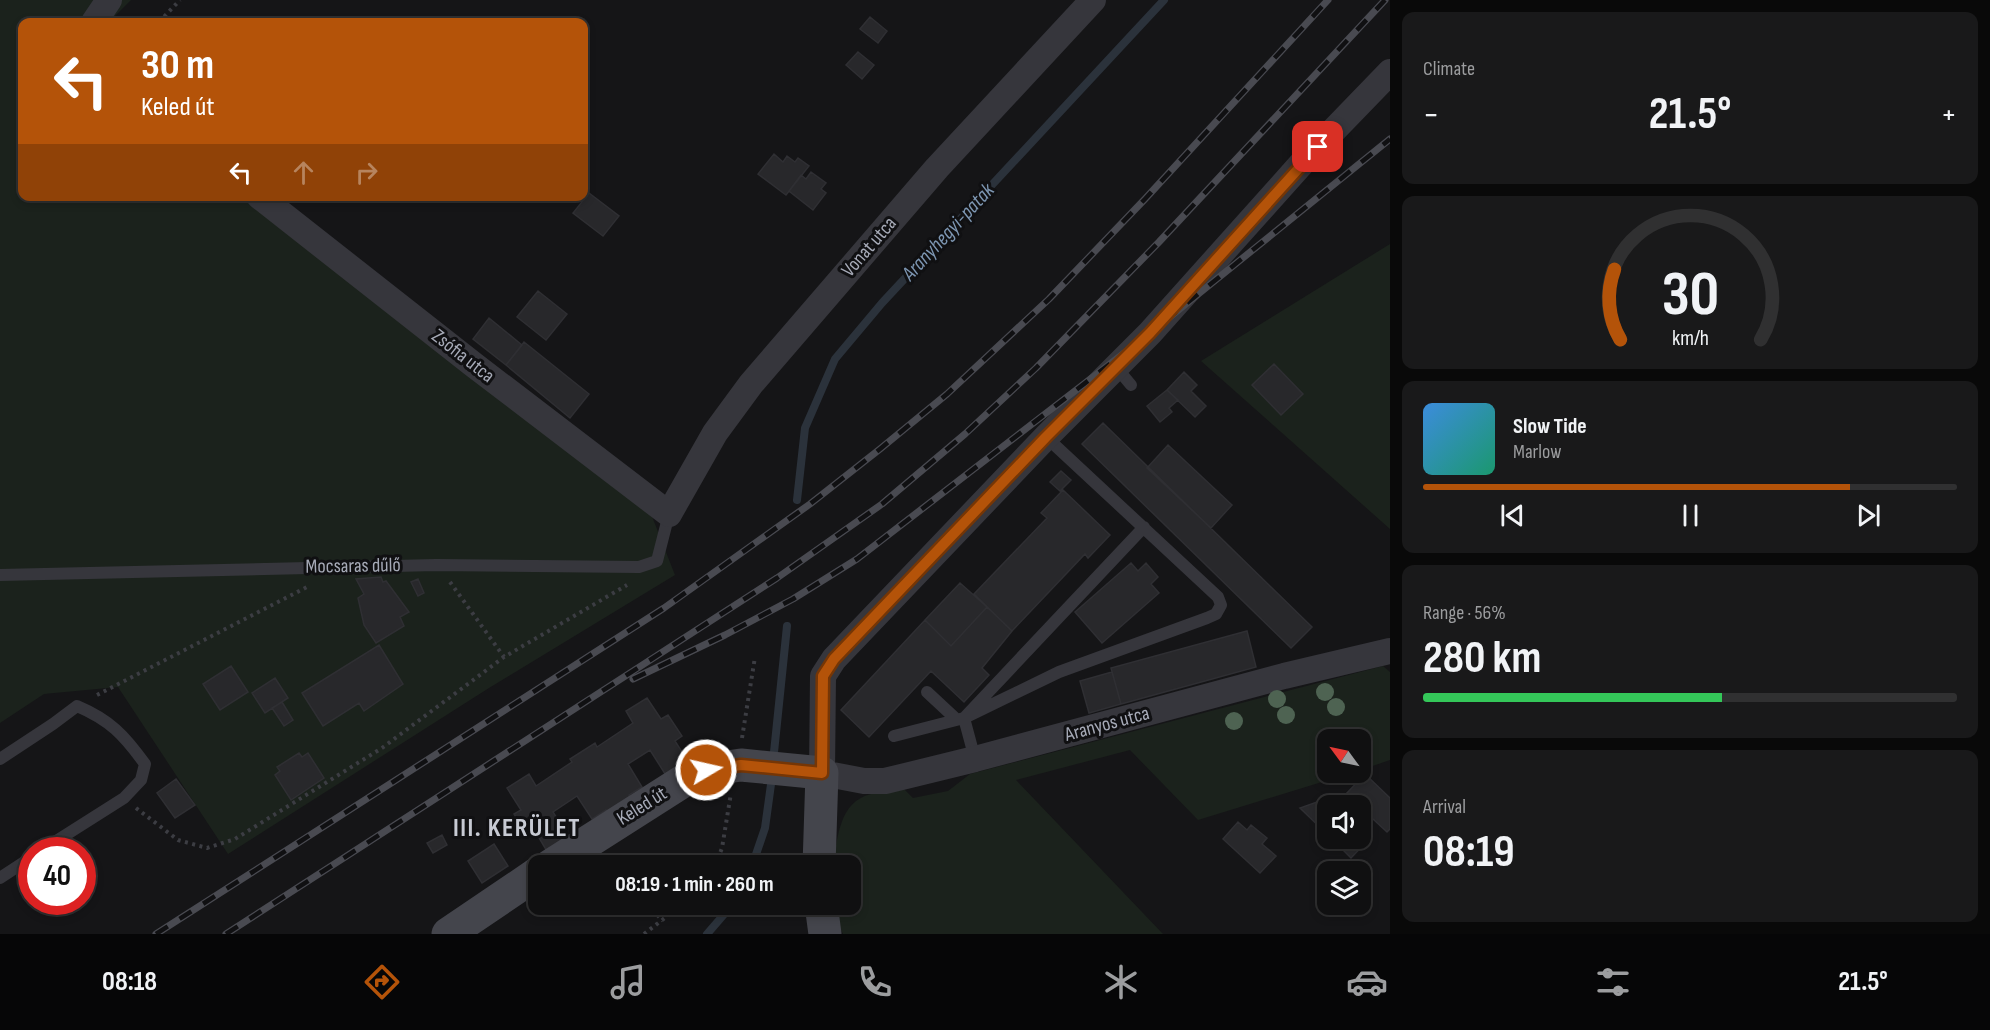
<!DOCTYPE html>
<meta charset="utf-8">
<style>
:root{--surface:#101011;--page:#19191a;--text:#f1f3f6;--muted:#9c9d9f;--line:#303031;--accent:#b45309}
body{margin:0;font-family:"Sofia Sans Condensed",sans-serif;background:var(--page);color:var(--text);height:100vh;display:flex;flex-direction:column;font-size:22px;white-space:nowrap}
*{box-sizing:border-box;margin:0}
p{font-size:20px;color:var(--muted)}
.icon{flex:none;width:33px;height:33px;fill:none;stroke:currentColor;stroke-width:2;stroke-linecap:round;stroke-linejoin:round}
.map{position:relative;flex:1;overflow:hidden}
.details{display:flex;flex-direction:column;gap:12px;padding:12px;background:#090909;width:600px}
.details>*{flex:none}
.top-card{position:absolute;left:18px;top:18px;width:570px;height:183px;border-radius:12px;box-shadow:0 3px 9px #0003,0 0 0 2px var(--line);background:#b45309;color:#fff;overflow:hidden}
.needle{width:39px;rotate:303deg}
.controls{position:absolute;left:1317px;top:729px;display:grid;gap:12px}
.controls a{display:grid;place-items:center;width:54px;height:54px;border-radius:12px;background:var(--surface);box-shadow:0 3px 9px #0003,0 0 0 2px var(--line);font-size:30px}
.speed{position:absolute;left:18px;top:837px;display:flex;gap:12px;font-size:30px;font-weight:700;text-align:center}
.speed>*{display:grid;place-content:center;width:78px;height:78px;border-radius:50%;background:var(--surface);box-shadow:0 3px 9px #0003,0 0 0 2px var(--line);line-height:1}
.speed .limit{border:9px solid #d22;background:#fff;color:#111}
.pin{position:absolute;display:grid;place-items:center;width:51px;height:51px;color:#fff;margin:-26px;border-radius:12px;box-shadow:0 3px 9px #0006}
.me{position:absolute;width:66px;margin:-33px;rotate:81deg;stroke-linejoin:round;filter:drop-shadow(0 0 4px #0008)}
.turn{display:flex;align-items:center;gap:21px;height:126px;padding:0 24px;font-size:27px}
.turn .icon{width:78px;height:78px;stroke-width:2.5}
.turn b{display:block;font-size:42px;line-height:51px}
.lanes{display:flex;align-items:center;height:57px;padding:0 24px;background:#0003;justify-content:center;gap:30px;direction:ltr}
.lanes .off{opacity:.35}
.big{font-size:45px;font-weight:700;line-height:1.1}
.details .card{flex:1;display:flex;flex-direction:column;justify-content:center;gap:9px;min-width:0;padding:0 21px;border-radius:12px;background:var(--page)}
.details .dial{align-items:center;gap:0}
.dial svg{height:156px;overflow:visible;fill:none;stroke:var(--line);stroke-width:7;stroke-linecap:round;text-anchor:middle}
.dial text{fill:var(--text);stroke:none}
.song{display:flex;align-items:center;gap:18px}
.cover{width:72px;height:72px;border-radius:9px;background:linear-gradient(135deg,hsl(210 70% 55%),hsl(160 70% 35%))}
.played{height:6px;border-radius:3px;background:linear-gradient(90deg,var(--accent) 80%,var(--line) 80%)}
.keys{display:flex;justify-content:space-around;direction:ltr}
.heat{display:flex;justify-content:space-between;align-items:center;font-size:33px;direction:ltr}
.charge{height:9px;border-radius:4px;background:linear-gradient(90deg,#34c759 56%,var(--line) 0)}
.trip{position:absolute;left:528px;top:855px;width:333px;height:60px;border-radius:12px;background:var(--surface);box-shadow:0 3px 9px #0003,0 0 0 2px var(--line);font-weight:700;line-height:60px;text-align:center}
.tab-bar{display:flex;height:96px;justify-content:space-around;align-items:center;background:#060607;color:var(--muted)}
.tab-bar .icon{width:42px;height:42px}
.tab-bar .on{color:var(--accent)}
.tab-bar b{font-size:27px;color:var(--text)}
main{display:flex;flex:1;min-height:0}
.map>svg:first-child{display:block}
.green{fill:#1b221c}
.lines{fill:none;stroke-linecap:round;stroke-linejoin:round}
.stream{stroke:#2b323b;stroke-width:8}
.building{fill:#28282b;stroke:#2f2f33;stroke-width:1.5}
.path{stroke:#3c3d43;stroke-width:4;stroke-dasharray:3 4.5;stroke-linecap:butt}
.lane{stroke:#36363c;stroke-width:12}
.street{stroke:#36363c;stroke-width:26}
.secondary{stroke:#44454c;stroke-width:33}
.rail-casing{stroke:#494a51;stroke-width:7}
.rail{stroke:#101012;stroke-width:4.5;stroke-dasharray:14;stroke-linecap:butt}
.tree{fill:#4e6352}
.route-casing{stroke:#753606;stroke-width:15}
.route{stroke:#b45309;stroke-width:10}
.labels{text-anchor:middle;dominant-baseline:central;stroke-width:6;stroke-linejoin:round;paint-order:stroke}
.street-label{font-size:20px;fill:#a6aab7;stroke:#101012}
.water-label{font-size:21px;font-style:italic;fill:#7d96b2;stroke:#101012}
.district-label{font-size:26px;font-weight:bold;letter-spacing:1.5px;fill:#c7cad3;stroke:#101012}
</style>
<main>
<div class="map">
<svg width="1390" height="934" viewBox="0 0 1390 934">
<rect width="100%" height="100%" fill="#151517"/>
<path class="green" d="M0 0H131L109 22H22V196L274 197 644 496 675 575 489 688 228 854 118 687 44 694 0 723Z
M1390 244V529L1201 361Z
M1383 666 1390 672V760L1361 770 1360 740H1328V772L1351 773 1198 820 1130 750 1016 780 1163 934H843L839 926 837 905 850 904V866L833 865V864C838 837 839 802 871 794 882 792 893 791 904 789L913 798 948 791 970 774Z"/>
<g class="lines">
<path class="stream" d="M797 500 805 428 835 359 882 303 1164 0
M773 762 787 626
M752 866 765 828 772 777
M707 934 733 904"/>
</g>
<path class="building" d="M870 17 887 31 878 43 860 29Z
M858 52 874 65 862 79 846 65Z
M774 154 783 162 787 156 795 162 798 158 809 166 786 195 758 174Z
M811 172 826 183 821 189 826 193 813 210 789 191 801 175 806 179Z
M589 193 619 216 603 236 573 213Z
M538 291 567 314 546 340 517 317Z
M489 318 522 345 506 365 473 339Z
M524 342 589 394 570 418 506 365Z
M1274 364 1303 394 1281 415 1252 385Z
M1184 372 1197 385 1191 391 1206 406 1195 417 1167 390Z
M1167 390 1178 400 1169 408 1172 412 1160 422 1147 406Z
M1103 423 1312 627 1291 648 1082 444Z
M1168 445 1232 505 1211 528 1147 468Z
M1061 471 1071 480 1060 491 1050 482Z
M1063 490 1110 535 1088 558 1085 554 1012 631 974 594 1047 518 1041 513Z
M1131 563 1138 571 1146 563 1158 577 1151 584 1159 593 1102 643 1075 612Z
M381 577 383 582 386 581 409 612 400 617 404 626 376 643 364 625 358 598 364 594 356 579Z
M418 579 424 593 418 596 411 582Z
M960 583 987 607 951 646 925 620Z
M987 607 1012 631 982 668 989 675 964 702 931 671 869 737 841 710 925 620 951 646Z
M1247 631 1256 667 1121 704 1111 668Z
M379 645 403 684 364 711 359 703 323 726 302 693Z
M231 666 248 692 220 710 203 684Z
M1112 672 1121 704 1089 713 1080 681Z
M275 678 288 698 265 713 252 693Z
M647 698 661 719 668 715 682 736 675 741 689 763 667 777 650 750 628 764 642 787 629 795 631 799 609 813 606 810 592 819 577 796 553 812 570 839 548 853 535 831 528 836 514 814 521 810 507 788 529 774 536 786 572 762 570 759 595 743 597 747 633 723 626 711Z
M282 702 293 720 284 726 272 708Z
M299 753 302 757 308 753 324 778 291 800 275 775 280 771 277 767Z
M1365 774 1390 798V829L1387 832 1346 794Z
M176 779 195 805 175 818 157 793Z
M1331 797 1341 806H1328V835L1300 808Z
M1238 822 1247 830 1251 825 1267 838 1262 844 1276 856 1260 873 1223 839Z
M1360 830 1370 838 1351 858 1331 838H1360Z
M442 835 447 845 433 853 427 843Z
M494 844 508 866 482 883 468 861Z"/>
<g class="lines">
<path class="path" d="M159 22 180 0
M450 582 504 657
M97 695 309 586
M742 738 755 657
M136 808 178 840 207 848 235 839 382 748 504 657 627 585
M615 856 621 866
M715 866 722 848 731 793
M647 904 663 921
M644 934 683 904"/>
<path class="lane" d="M1116 367 1131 385
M0 575 436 565 639 567 657 561 669 514
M927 692 956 719
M894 736 964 718 1144 527
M0 759 53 724 77 706C110 720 124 735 145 764L141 780 124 798 42 850
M975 759 964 718 1059 672 1207 618 1216 614 1221 605 1218 597 1046 437
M0 878 32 857"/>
<path class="street" d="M94 22 109 0
M1390 72 1303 162 1150 333 1046 437 834 659 823 676 822 773 864 781H885L975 759 1284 676 1390 651
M259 196 474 365 669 514 715 433 751 384 937 168 1093 0"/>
<path class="secondary" d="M550 866 688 778 706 770 741 765 822 773 819 866
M821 904 825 934
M448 934 538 873"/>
<defs>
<path id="rail" d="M633 679 725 635 793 599 857 559 1150 333 1390 139
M156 934 664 608 810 504 880 449 947 394 1049 299 1145 199 1328 0
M226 934 777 578 882 504 965 434 1036 368 1159 242 1385 0"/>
</defs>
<use href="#rail" class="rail-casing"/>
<use href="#rail" class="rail"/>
</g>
<g class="tree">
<circle cx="1325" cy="692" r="9"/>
<circle cx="1277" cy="699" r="9"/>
<circle cx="1336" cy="707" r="9"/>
<circle cx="1286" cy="715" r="9"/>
<circle cx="1234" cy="721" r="9"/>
</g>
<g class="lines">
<defs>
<path id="route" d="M706 770 741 765 822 773 823 676 834 659 1046 437 1150 333 1318 147"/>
</defs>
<use href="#route" class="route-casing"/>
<use href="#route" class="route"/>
</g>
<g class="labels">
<g class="street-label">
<text transform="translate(869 247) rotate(-49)">Vonat utca</text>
<text transform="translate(463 356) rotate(38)">Zsófia utca</text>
<text transform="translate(353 566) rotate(-1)">Mocsaras dűlő</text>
<text transform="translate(1107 724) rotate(-15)">Aranyos utca</text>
<text transform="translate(642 806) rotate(-32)">Keled út</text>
</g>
<g class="water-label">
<text transform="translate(948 232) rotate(-47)">Aranyhegyi-patak</text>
</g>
<g class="district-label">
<text x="517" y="828">III. KERÜLET</text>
</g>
</g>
</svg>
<div class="controls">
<a><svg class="needle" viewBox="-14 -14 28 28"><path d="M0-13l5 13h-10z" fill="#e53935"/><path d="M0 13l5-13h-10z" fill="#9c9d9f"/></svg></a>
<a><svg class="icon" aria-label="sound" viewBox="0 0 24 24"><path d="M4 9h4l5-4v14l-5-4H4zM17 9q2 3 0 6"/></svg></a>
<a><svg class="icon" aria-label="layers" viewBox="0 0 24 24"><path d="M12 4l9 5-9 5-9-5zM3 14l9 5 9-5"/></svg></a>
</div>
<div class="speed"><div class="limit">40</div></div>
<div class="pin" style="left:1318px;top:147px;background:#d93025"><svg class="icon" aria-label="arrive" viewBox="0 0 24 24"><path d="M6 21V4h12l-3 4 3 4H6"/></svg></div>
<svg class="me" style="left:706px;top:770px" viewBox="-20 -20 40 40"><circle r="17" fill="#b45309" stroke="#fff" stroke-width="3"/><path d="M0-11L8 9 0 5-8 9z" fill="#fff"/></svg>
<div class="trip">08:19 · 1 min · 260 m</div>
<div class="top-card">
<div class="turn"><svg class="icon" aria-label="left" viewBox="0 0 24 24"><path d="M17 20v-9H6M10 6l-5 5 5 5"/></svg><div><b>30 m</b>Keled út</div></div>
<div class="lanes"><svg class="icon" aria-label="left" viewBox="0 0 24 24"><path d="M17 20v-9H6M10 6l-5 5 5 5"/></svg><svg class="icon off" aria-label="ahead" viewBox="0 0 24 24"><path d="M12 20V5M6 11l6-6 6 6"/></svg><svg class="icon off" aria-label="right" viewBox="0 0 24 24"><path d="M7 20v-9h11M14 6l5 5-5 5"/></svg></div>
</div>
</div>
<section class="details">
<div class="card"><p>Climate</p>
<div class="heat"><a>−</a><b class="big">21.5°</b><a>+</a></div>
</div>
<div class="card dial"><svg viewBox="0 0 100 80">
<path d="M14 69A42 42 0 1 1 86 69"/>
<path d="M14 69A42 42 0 0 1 11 33" stroke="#b45309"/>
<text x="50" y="56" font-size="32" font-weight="700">30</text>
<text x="50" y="72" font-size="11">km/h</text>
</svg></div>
<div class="card">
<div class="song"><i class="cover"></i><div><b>Slow Tide</b><p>Marlow</p></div></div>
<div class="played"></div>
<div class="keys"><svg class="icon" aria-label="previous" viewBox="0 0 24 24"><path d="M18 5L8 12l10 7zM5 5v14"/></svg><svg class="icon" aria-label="pause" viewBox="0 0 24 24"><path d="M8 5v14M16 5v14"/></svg><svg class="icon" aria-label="next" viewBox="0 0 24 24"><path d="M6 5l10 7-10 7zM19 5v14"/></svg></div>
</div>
<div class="card"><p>Range · 56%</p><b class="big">280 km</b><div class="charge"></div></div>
<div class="card"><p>Arrival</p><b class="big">08:19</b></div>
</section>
</main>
<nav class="tab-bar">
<b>08:18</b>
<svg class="icon on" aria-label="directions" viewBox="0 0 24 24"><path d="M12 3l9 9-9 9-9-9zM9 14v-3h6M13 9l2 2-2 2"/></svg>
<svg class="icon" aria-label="music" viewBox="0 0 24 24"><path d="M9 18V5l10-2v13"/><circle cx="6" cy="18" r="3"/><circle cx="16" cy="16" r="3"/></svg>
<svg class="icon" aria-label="phone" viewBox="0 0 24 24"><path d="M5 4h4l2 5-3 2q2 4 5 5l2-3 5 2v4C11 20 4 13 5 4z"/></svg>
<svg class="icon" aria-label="climate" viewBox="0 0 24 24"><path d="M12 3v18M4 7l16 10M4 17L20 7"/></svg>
<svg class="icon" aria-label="car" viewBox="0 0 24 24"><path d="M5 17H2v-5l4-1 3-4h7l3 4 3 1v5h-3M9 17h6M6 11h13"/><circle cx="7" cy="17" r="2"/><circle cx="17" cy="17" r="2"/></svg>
<svg class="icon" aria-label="filters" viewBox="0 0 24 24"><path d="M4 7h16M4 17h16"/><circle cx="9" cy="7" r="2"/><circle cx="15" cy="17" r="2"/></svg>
<b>21.5°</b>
</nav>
